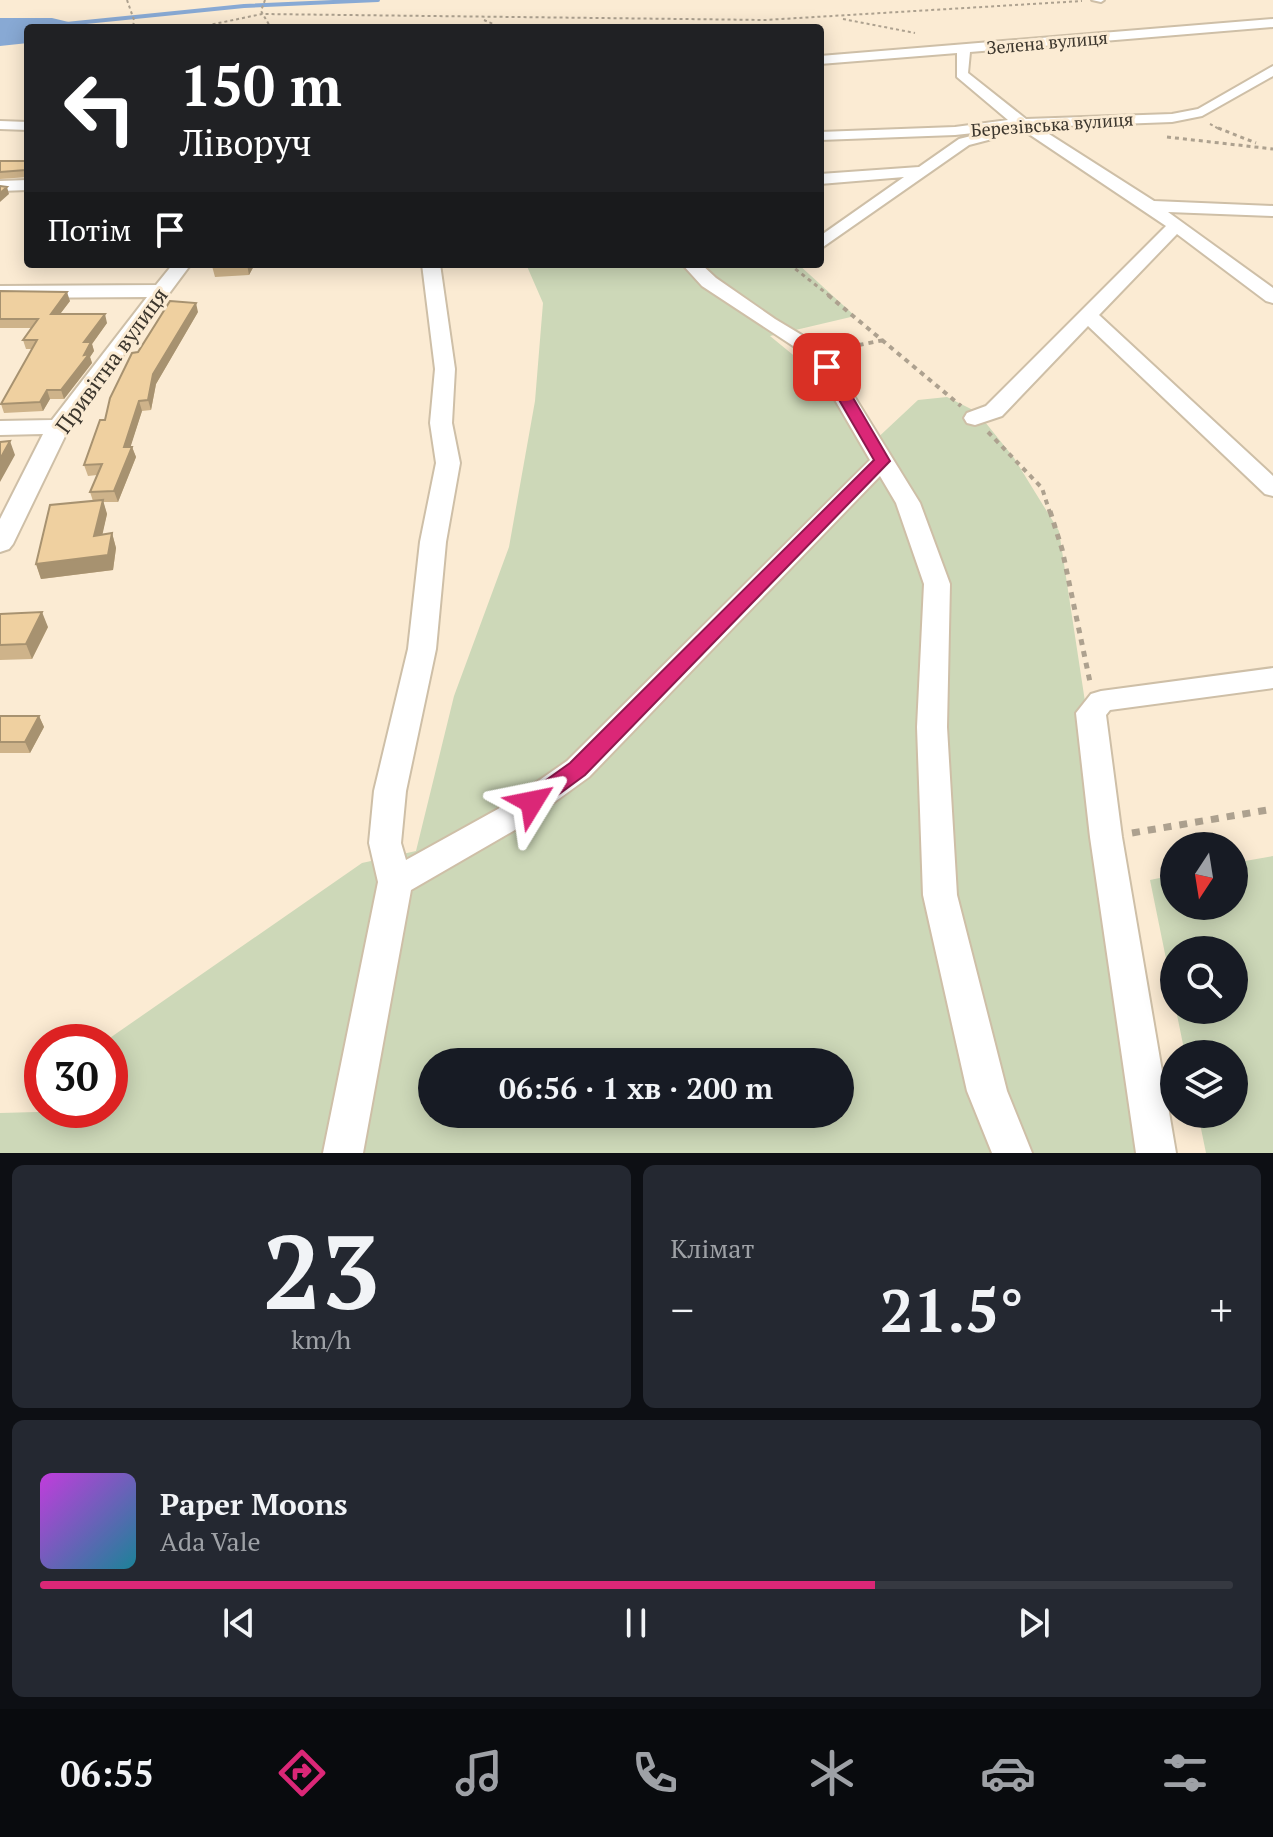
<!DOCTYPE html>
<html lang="uk">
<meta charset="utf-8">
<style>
:root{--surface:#171b24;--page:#242831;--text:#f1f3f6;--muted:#9ea1a6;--line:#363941;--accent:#db2777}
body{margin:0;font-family:"PT Serif",serif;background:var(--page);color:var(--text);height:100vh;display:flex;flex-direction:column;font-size:30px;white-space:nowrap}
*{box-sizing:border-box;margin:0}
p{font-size:26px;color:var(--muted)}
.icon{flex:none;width:44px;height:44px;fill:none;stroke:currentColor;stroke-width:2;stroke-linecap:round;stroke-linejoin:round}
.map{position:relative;height:1153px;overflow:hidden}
.side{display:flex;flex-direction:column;gap:12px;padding:12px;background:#0d0f14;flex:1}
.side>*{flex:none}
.banner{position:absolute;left:24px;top:24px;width:800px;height:244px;border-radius:8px;box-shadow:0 4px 20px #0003;background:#202124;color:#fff;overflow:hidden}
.needle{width:52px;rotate:192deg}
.buttons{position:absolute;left:1160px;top:832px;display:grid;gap:16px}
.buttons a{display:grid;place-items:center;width:88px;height:88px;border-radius:50%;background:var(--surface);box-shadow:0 4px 20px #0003;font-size:40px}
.speed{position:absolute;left:24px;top:1024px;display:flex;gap:16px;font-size:40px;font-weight:700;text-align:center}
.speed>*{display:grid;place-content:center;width:104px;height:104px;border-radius:50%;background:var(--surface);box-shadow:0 4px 20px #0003;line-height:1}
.speed .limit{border:12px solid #d22;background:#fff;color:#111}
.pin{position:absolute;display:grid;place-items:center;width:68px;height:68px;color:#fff;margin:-34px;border-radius:16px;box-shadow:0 4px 12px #0006}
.me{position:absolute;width:88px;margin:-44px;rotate:55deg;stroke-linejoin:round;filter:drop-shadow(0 0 6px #0008)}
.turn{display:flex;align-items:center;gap:28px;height:168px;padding:0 24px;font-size:36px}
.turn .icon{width:104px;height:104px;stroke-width:2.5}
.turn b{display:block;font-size:56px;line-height:68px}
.then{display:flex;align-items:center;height:76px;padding:0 24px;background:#0003;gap:16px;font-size:30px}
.big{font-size:60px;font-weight:700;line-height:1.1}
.side .tile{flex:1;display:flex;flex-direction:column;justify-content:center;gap:12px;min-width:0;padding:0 28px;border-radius:12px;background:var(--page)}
.side .dial{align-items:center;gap:0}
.dial b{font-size:104px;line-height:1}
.song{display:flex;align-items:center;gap:24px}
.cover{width:96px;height:96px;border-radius:12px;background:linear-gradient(135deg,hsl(290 70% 55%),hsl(190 70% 35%))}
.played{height:8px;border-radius:4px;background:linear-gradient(90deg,var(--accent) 70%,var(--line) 70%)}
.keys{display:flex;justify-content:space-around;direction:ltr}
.heat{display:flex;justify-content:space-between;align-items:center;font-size:44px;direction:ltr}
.side .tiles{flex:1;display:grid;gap:12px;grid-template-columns:1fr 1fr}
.tile:last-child{grid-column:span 2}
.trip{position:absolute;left:418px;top:1048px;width:436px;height:80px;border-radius:40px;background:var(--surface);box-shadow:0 4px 20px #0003;font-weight:700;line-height:80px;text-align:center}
.menu{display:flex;height:128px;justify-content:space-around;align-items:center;background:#090b0e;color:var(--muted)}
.menu .icon{width:56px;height:56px}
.menu .current{color:var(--accent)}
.menu b{font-size:36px;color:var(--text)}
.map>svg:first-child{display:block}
.green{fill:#cdd8b8;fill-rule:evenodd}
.water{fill:#88a9d4}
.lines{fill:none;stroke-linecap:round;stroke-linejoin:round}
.stream{stroke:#88a9d4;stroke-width:4}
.lane-casing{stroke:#cebfa7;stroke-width:4}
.street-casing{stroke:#cebfa7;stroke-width:4}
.path-far4{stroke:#ada18f;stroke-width:2;stroke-dasharray:3 3;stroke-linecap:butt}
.path-far3{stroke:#ada18f;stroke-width:3;stroke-dasharray:4 4;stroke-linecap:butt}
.path-far2{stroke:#ada18f;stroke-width:4;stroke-dasharray:5 5;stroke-linecap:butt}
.path-far1{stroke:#ada18f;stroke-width:5;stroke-dasharray:6 6;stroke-linecap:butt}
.path{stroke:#ada18f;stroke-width:7;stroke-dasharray:8 8;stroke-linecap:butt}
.lane{fill:#fff;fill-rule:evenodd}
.street{fill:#fff;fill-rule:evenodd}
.wall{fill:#ceb38a}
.shaded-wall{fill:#a79270}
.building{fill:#efd0a0;stroke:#a79270;stroke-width:2}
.route{fill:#db2777;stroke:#8e194d;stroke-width:2}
.labels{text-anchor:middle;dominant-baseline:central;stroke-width:6;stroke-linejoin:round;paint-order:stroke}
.far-street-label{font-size:18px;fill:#3c362d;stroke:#fbebd3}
.street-label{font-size:22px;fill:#3c362d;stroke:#fbebd3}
</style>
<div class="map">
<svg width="1273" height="1153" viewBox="0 0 1273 1153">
<rect width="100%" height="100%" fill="#fbebd3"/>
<path class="green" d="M526 264H798L855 316 770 336 820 377 871 444 918 400 947 397 977 412 1014 458 1059 531 1125 964 1166 1153H0V1113L110 1110V1042H104L362 863 416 851 454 696 509 547 535 401 543 303ZM432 1062H840V1114H432Z
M1273 856V1153H1206L1198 1114H1234V1054H1185L1176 1010H1234V950H1174V998L1150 880 1174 875V906H1234V863Z"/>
<path class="water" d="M0 18H52L81 25 28 28V43L0 46Z"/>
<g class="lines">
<path class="stream" d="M66 24 244 6 378 0"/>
<defs>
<path id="lane" d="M1092 0H1104L1101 2Z"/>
<path id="street" d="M1273 19V27L970 52 968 73 1026 119 1172 114 1198 109 1273 66V76L1202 116 1172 122 1038 127 1154 201 1273 206V216L1168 212 1273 288V303L1266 301 1177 234 1099 315 1273 476V496L1265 494 1088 326 1002 416 975 425 967 423 964 418 967 413 986 406 1166 226 1020 128 955 135 820 140V132L955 127 1008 120 957 77V53L820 64V56Z
M0 121 28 122V130L0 129Z
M987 132 994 136 992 139 969 145 820 249V236L904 177 820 184V174L919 167 959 139Z
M28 180V190L0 191V181Z
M173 264H191L69 428 13 544 9 549 0 552V519L43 434 0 435V421L52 420 147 297 0 298V286L156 285Z
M422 264H440L455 369 452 423 460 463 446 542 436 649 406 791 401 843 406 860 498 809 567 761 870 460 810 357 702 286 682 264H701L716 278 775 319 825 349 920 503 950 584 947 727 957 895 1007 1091 1032 1153H992L967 1091 923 895 917 727 924 584 896 503 880 476 589 777 520 827 411 890 363 1153H323L378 882 369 843 374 791 408 649 420 542 436 463 430 423 435 369Z
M1273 668V688L1110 710 1106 715 1122 837 1176 1153H1136L1090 837 1076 713 1091 694 1101 691Z"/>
</defs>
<use href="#lane" class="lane-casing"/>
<use href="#street" class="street-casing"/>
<path class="path-far4" d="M127 0 134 20 133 28
M265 0 261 11 271 28
M843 19 915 33
M484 20 502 28
M195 28 262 14 765 20 1082 1
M1210 124 1221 130"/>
<path class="path-far3" d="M1218 128 1256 143
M1167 137 1273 149
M789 264 831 297"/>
<path class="path-far2" d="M828 295 961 406
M839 349 884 340
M988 432 1042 488 1050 513"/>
<path class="path-far1" d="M1050 511 1062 549 1090 682"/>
<path class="path" d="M1132 833 1273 809"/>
<use href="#lane" class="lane"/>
<use href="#street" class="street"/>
</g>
<path class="wall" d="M0 161H28V177L0 179Z
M255 264 249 275 215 277 212 266Z
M0 291 70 301 60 314 107 323 92 344 94 351 90 357 92 363 64 399H50L43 411 4 413 1 404 32 349H26L23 340 32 328H0Z
M198 312 156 384 151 410 142 411 130 447H132L136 457 118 502H103L107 514 102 534 112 533 116 548 113 570 41 579 36 564 93 501 90 492 97 475 88 476 84 465 138 352Z
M0 614 48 627 32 659 0 660Z
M0 716H39L44 727 30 753H0Z"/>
<path class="shaded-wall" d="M7 187 9 194 0 202V193Z
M247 264H255L249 275Z
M67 292 70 301 54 322 51 314Z
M196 303 198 312 156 384 151 410 148 400 153 374Z
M105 314 107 323 92 344 94 351 90 357 92 363 64 399 61 390 84 355V342Z
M47 390 50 399 43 411 40 402Z
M139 401 142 411 127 458 124 447Z
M10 441 15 455 0 482V459Z
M132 447 136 457 118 502 114 491Z
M103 500 107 514 99 550 94 536Z
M112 533 116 548 113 570 41 579 36 564Z
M42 612 48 627 32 659 26 644Z
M39 716 44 727 30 753 25 742Z"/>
<path class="building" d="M0 161H28V169L26 170 0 172Z
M0 186 7 187 0 193Z
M214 264H246L212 266Z
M0 291 67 292 51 314H105L84 342H91L84 355 89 354 61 390H47L40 402 1 404 37 340H23L38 319H0Z
M170 301 196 303 153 374 148 400 139 401 124 447H132L114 491 90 492 102 464 84 465 100 420H105L110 398 132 353 138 352Z
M10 441 0 459V442Z
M103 500 94 536 112 533 108 555 36 564 50 505Z
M42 612 26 644 0 645V614Z
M0 716H39L25 742H0Z"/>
<path class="route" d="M827 363 835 367 890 461 585 775 540 808 532 810 524 808 521 802 524 796 570 763 874 460 820 367Z"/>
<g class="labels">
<g class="far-street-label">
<text transform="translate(1047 42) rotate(-5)">Зелена вулиця</text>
<text transform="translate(1052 124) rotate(-4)">Березівська вулиця</text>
</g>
<g class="street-label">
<text transform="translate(111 360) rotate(-54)">Привітна вулиця</text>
</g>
</g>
</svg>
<div class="buttons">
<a><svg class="needle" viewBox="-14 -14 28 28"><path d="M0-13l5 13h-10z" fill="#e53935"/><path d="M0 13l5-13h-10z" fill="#9ea1a6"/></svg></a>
<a><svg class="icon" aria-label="search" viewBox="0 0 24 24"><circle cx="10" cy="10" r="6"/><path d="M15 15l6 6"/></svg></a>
<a><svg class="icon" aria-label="layers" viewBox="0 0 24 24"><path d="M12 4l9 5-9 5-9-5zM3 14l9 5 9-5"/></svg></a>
</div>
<div class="speed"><div class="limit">30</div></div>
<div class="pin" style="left:827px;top:367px;background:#d93025"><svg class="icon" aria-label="arrive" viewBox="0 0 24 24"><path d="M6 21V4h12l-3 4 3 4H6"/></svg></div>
<svg class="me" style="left:532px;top:802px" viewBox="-20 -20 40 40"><path d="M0-17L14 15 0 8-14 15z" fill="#db2777" stroke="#fff" stroke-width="4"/></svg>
<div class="trip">06:56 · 1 хв · 200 m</div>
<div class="banner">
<div class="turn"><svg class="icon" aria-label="left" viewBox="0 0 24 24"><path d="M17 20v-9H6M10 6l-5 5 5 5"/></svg><div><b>150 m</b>Ліворуч</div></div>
<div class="then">Потім<svg class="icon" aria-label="arrive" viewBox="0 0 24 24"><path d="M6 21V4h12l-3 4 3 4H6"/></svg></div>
</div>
</div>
<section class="side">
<div class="tiles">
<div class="tile dial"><b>23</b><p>km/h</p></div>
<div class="tile"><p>Клімат</p>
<div class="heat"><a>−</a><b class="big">21.5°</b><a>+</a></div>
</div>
<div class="tile">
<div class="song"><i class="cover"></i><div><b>Paper Moons</b><p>Ada Vale</p></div></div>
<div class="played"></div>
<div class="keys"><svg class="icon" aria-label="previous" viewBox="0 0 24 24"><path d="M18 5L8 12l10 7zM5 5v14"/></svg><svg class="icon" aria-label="pause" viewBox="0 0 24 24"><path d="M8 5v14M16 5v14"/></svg><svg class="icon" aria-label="next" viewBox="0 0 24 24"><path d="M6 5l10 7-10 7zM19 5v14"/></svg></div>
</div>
</div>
</section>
<nav class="menu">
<b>06:55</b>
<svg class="icon current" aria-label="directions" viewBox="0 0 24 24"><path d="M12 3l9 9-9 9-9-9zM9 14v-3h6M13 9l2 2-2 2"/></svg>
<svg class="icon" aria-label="music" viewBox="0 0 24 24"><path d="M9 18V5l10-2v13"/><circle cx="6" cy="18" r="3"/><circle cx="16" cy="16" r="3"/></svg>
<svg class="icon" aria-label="phone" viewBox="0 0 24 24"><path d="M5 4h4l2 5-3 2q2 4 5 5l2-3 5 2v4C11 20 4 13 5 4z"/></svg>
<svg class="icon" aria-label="climate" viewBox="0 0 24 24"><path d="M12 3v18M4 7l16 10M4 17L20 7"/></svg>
<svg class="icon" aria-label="car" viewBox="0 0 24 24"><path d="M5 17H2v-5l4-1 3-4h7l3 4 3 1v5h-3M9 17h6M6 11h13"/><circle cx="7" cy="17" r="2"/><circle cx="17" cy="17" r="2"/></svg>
<svg class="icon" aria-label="filters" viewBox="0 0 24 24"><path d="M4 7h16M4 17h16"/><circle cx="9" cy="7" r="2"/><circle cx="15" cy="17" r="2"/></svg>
</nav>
